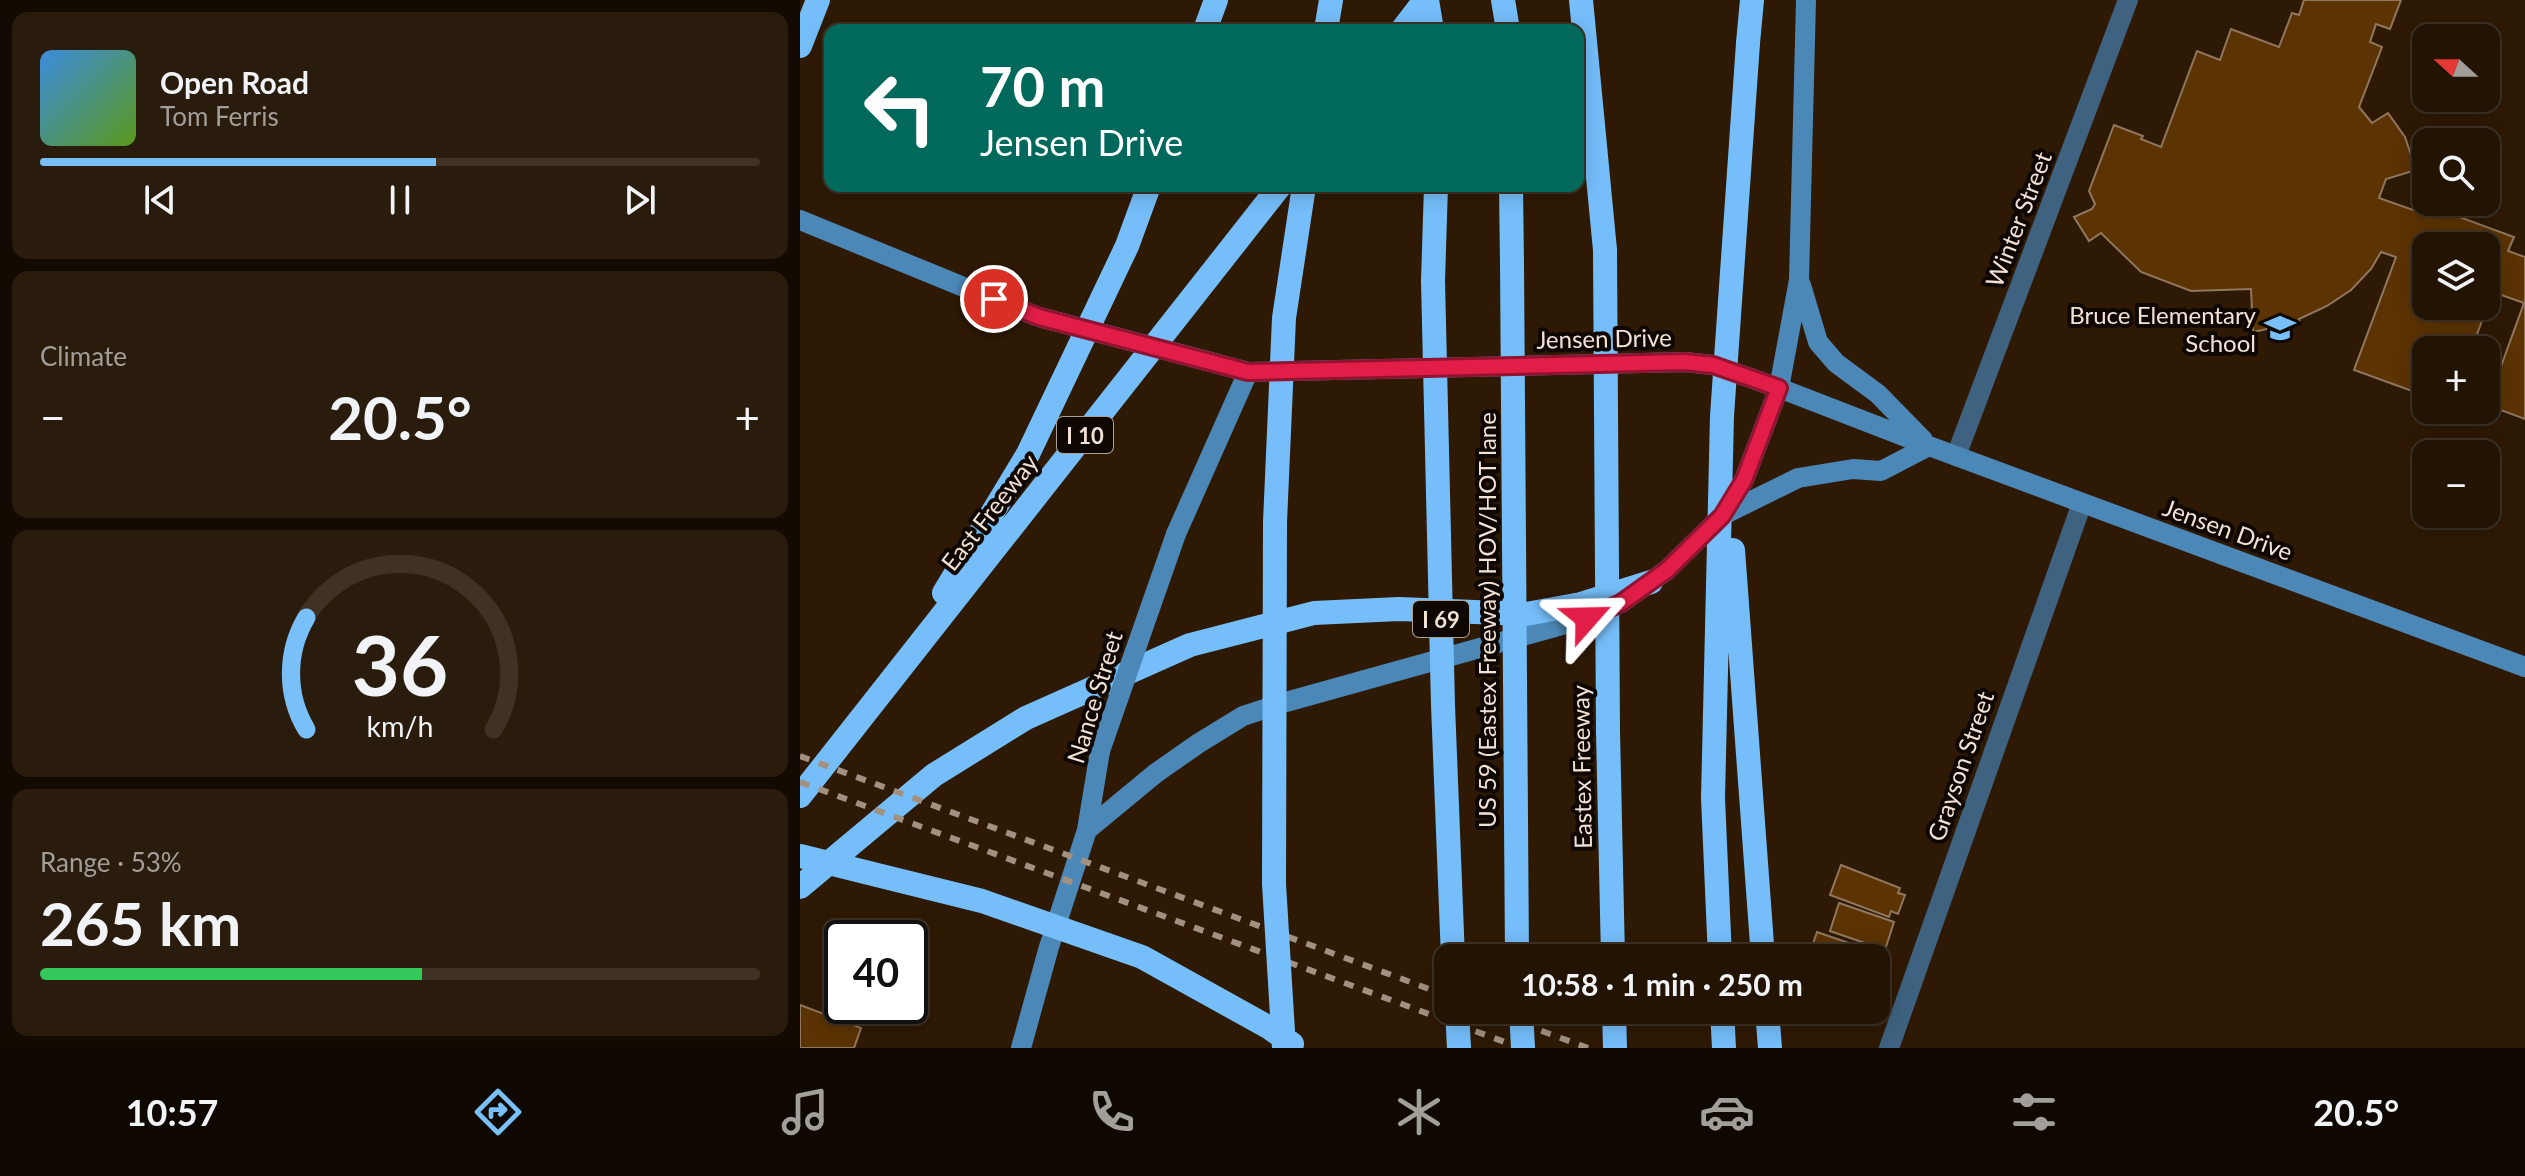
<!DOCTYPE html>
<meta charset="utf-8">
<style>
:root{--surface:#221303;--page:#2a1c0d;--text:#f1f3f6;--muted:#a29e9a;--line:#3f3225;--accent:#79bff8}
body{margin:0;font-family:Lato,sans-serif;background:var(--page);color:var(--text);height:100vh;display:flex;flex-direction:column;font-size:30px;white-space:nowrap}
*{box-sizing:border-box;margin:0}
p{font-size:26px;color:var(--muted)}
.icon{flex:none;width:44px;height:44px;fill:none;stroke:currentColor;stroke-width:2;stroke-linecap:round;stroke-linejoin:round}
.map{position:relative;flex:1;overflow:hidden}
.panel{display:flex;flex-direction:column;gap:12px;padding:12px;background:#130a02;width:800px}
.panel>*{flex:none}
.top-card{position:absolute;left:24px;top:24px;width:760px;height:168px;border-radius:16px;box-shadow:0 4px 20px #0003,0 0 0 2px var(--line);background:#00695c;color:#fff;overflow:hidden}
.needle{width:52px;rotate:291deg}
.controls{position:absolute;left:1612px;top:24px;display:grid;gap:16px}
.controls a{display:grid;place-items:center;width:88px;height:88px;border-radius:16px;background:var(--surface);box-shadow:0 4px 20px #0003,0 0 0 2px var(--line);font-size:40px}
.speed{position:absolute;left:24px;top:920px;display:flex;gap:16px;font-size:40px;font-weight:700;text-align:center}
.speed>*{display:grid;place-content:center;width:104px;height:104px;border-radius:50%;background:var(--surface);box-shadow:0 4px 20px #0003,0 0 0 2px var(--line);line-height:1}
.speed .limit{border:4px solid #111;border-radius:12px;background:#fff;color:#111}
.pin{position:absolute;display:grid;place-items:center;width:68px;height:68px;color:#fff;margin:-34px;border:4px solid #fff;border-radius:50%;box-shadow:0 2px 8px #0007}
.me{position:absolute;width:88px;margin:-44px;rotate:65deg;stroke-linejoin:round;filter:drop-shadow(0 0 6px #0008)}
.turn{display:flex;align-items:center;gap:28px;height:168px;padding:0 24px;font-size:36px}
.turn .icon{width:104px;height:104px;stroke-width:2.5}
.turn b{display:block;font-size:56px;line-height:68px}
.big{font-size:60px;font-weight:700;line-height:1.1}
.panel .widget{flex:1;display:flex;flex-direction:column;justify-content:center;gap:12px;min-width:0;padding:0 28px;border-radius:16px;background:var(--page)}
.panel .dial{align-items:center;gap:0}
.dial svg{height:208px;overflow:visible;fill:none;stroke:var(--line);stroke-width:7;stroke-linecap:round;text-anchor:middle}
.dial text{fill:var(--text);stroke:none}
.song{display:flex;align-items:center;gap:24px}
.cover{width:96px;height:96px;border-radius:12px;background:linear-gradient(135deg,hsl(210 70% 55%),hsl(90 70% 35%))}
.played{height:8px;border-radius:4px;background:linear-gradient(90deg,var(--accent) 55%,var(--line) 55%)}
.keys{display:flex;justify-content:space-around;direction:ltr}
.heat{display:flex;justify-content:space-between;align-items:center;font-size:44px;direction:ltr}
.charge{height:12px;border-radius:6px;background:linear-gradient(90deg,#34c759 53%,var(--line) 0)}
.trip{position:absolute;left:634px;top:944px;width:456px;height:80px;border-radius:16px;background:var(--surface);box-shadow:0 4px 20px #0003,0 0 0 2px var(--line);font-weight:700;line-height:80px;text-align:center}
.menu{display:flex;height:128px;justify-content:space-around;align-items:center;background:#0e0801;color:var(--muted)}
.menu .icon{width:56px;height:56px}
.menu .current{color:var(--accent)}
.menu b{font-size:36px;color:var(--text)}
main{display:flex;flex:1;min-height:0}
.map>svg:first-child{display:block}
.building{fill:#5c3302;stroke:#91775f;stroke-width:2;fill-rule:evenodd}
.lines{fill:none;stroke-linecap:round;stroke-linejoin:round}
.street{stroke:#3e6280;stroke-width:20}
.secondary{stroke:#4c88b7;stroke-width:20}
.highway{stroke:#75befa;stroke-width:24}
.rail{stroke:#a29181;stroke-width:6;stroke-dasharray:10 10;stroke-linecap:butt}
.secondary-bridge{stroke:#4c88b7;stroke-width:20}
.highway-bridge{stroke:#75befa;stroke-width:24}
.route-casing{stroke:#92132f;stroke-width:20}
.route{stroke:#e11d48;stroke-width:14}
.labels{text-anchor:middle;dominant-baseline:central;stroke-width:8;stroke-linejoin:round;paint-order:stroke}
.shield{fill:#0f0702;stroke:#ada096;stroke-width:2}
.shield-label{font-size:22px;font-weight:bold;fill:#f1e2d5}
.street-label{font-size:24px;fill:#f1e2d5;stroke:#0f0702}
.poi-label{font-size:24px;fill:#f1e2d5;stroke:#0f0702;text-anchor:end}
</style>
<main>
<section class="panel">
<div class="widget">
<div class="song"><i class="cover"></i><div><b>Open Road</b><p>Tom Ferris</p></div></div>
<div class="played"></div>
<div class="keys"><svg class="icon" aria-label="previous" viewBox="0 0 24 24"><path d="M18 5L8 12l10 7zM5 5v14"/></svg><svg class="icon" aria-label="pause" viewBox="0 0 24 24"><path d="M8 5v14M16 5v14"/></svg><svg class="icon" aria-label="next" viewBox="0 0 24 24"><path d="M6 5l10 7-10 7zM19 5v14"/></svg></div>
</div>
<div class="widget"><p>Climate</p>
<div class="heat"><a>−</a><b class="big">20.5°</b><a>+</a></div>
</div>
<div class="widget dial"><svg viewBox="0 0 100 80">
<path d="M14 69A42 42 0 1 1 86 69"/>
<path d="M14 69A42 42 0 0 1 14 26" stroke="#79bff8"/>
<text x="50" y="56" font-size="32" font-weight="700">36</text>
<text x="50" y="72" font-size="11">km/h</text>
</svg></div>
<div class="widget"><p>Range · 53%</p><b class="big">265 km</b><div class="charge"></div></div>
</section>
<div class="map">
<svg width="1725" height="1048" viewBox="0 0 1725 1048">
<rect width="100%" height="100%" fill="#2e1904"/>
<path class="building" d="M1504 0H1601L1590 29 1576 24 1570 42 1582 47 1559 107 1572 123 1588 113 1605 137 1616 170 1586 179 1579 198 1613 210 1616 201 1714 237 1708 251 1725 257V419L1687 405 1724 303 1693 292 1671 350H1626V396L1554 370 1596 257 1581 252 1571 269 1551 290 1527 306 1499 319 1500 322 1453 332 1451 289 1391 291 1341 272 1301 233 1289 241 1274 217 1292 209 1295 204 1289 191 1314 125 1343 136 1341 139 1361 147 1397 51 1420 60 1431 29 1479 47 1492 13 1499 15ZM1626 246H1686V306H1626Z
M1041 865 1100 888 1098 893 1105 895 1098 914 1091 911 1089 917 1030 895Z
M1039 903 1094 922 1085 950 1030 931Z
M1017 932 1084 955 1076 977V958H1008Z
M0 1005 61 1028 54 1048H0Z
M1040 1010H1064L1061 1017Z"/>
<g class="lines">
<path class="street" d="M1156 456 1328 0
M1089 1048 1282 503"/>
<path class="secondary" d="M0 220 171 290
M1001 285 1018 342 1036 363 1078 394 1123 440
M403 360 448 372 885 362 913 365 979 388 1129 446 1725 667
M925 514 998 478 1053 469 1081 471 1129 446
M376 534 448 372
M287 830 356 773 399 743 443 716 486 702 787 618 821 603 867 570 922 516 944 480 979 388 999 280 1006 0
M221 1048 249 947 287 830 300 751"/>
<path class="highway" d="M627 0 632 30
M703 0 708 30
M781 0 805 250
M405 30 416 0
M526 30 531 0
M602 30 625 0
M948 43 952 0
M0 46 18 0
M711 186 712 264
M633 281 636 186
M144 593 228 454 327 246 349 186
M0 796 480 186
M0 887 134 775 226 718 390 645 514 613 599 609 726 614 781 604 851 582
M814 1010 815 1048
M922 1010 924 1048
M967 1010 970 1048"/>
<path class="rail" d="M0 756 648 996
M0 782 721 1048
M685 1010 788 1048"/>
<path class="secondary-bridge" d="M171 290 239 317 403 360
M300 751 376 534"/>
<path class="highway-bridge" d="M805 250 808 731 813 958
M712 264 717 958
M633 281 643 705 653 958
M933 550 963 958
M0 856 182 901 342 957 470 1028 492 1044
M920 958 913 798 922 416 948 43
M657 1010 659 1048
M721 1010 723 1048
M484 1048 474 884 475 522 484 318 504 186"/>
</g>
<g class="lines">
<defs>
<path id="route" d="M194 299 239 317 448 372 885 362 913 365 979 388 944 480 922 516 867 570 821 603 787 618"/>
</defs>
<use href="#route" class="route-casing"/>
<use href="#route" class="route"/>
</g>
<defs>
<symbol id="school-bare" viewBox="-9 -9 18 18"><path d="M0-5L7-2L0 1L-7-2ZM-4 1L0 2.5L4 1V4Q0 6-4 4Z" fill="#79bff8" stroke="#0f0702" stroke-width="2.5" paint-order="stroke"/></symbol>
</defs>
<g fill-rule="evenodd">
<use href="#school-bare" x="1458" y="306" width="44" height="44"/>
</g>
<g class="labels">
<g class="shield">
<rect x="257" y="417" width="56" height="36" rx="6"/>
<rect x="613" y="601" width="56" height="36" rx="6"/>
</g>
<g class="shield-label">
<text x="285" y="435">I 10</text>
<text x="641" y="619">I 69</text>
</g>
<g class="street-label">
<text transform="translate(1218 219) rotate(-69)">Winter Street</text>
<text transform="translate(804 338) rotate(-1)">Jensen Drive</text>
<text transform="translate(189 512) rotate(-52)">East Freeway</text>
<text transform="translate(1428 529) rotate(20)">Jensen Drive</text>
<text transform="translate(686 620) rotate(-90)">US 59 (Eastex Freeway) HOV/HOT lane</text>
<text transform="translate(294 697) rotate(-73)">Nance Street</text>
<text transform="translate(1160 766) rotate(-71)">Grayson Street</text>
<text transform="translate(781 767) rotate(-91)">Eastex Freeway</text>
</g>
<g class="poi-label">
<text x="1456" y="314">Bruce Elementary<tspan x="1456" dy="28">School</tspan></text>
</g>
</g>
</svg>
<div class="controls">
<a><svg class="needle" viewBox="-14 -14 28 28"><path d="M0-13l5 13h-10z" fill="#e53935"/><path d="M0 13l5-13h-10z" fill="#a29e9a"/></svg></a>
<a><svg class="icon" aria-label="search" viewBox="0 0 24 24"><circle cx="10" cy="10" r="6"/><path d="M15 15l6 6"/></svg></a>
<a><svg class="icon" aria-label="layers" viewBox="0 0 24 24"><path d="M12 4l9 5-9 5-9-5zM3 14l9 5 9-5"/></svg></a>
<a>+</a>
<a>−</a>
</div>
<div class="speed"><div class="limit">40</div></div>
<div class="pin" style="left:194px;top:299px;background:#d93025"><svg class="icon" aria-label="arrive" viewBox="0 0 24 24"><path d="M6 21V4h12l-3 4 3 4H6"/></svg></div>
<svg class="me" style="left:787px;top:618px" viewBox="-20 -20 40 40"><path d="M0-17L14 15 0 8-14 15z" fill="#e11d48" stroke="#fff" stroke-width="4"/></svg>
<div class="trip">10:58 · 1 min · 250 m</div>
<div class="top-card">
<div class="turn"><svg class="icon" aria-label="left" viewBox="0 0 24 24"><path d="M17 20v-9H6M10 6l-5 5 5 5"/></svg><div><b>70 m</b>Jensen Drive</div></div>
</div>
</div>
</main>
<nav class="menu">
<b>10:57</b>
<svg class="icon current" aria-label="directions" viewBox="0 0 24 24"><path d="M12 3l9 9-9 9-9-9zM9 14v-3h6M13 9l2 2-2 2"/></svg>
<svg class="icon" aria-label="music" viewBox="0 0 24 24"><path d="M9 18V5l10-2v13"/><circle cx="6" cy="18" r="3"/><circle cx="16" cy="16" r="3"/></svg>
<svg class="icon" aria-label="phone" viewBox="0 0 24 24"><path d="M5 4h4l2 5-3 2q2 4 5 5l2-3 5 2v4C11 20 4 13 5 4z"/></svg>
<svg class="icon" aria-label="climate" viewBox="0 0 24 24"><path d="M12 3v18M4 7l16 10M4 17L20 7"/></svg>
<svg class="icon" aria-label="car" viewBox="0 0 24 24"><path d="M5 17H2v-5l4-1 3-4h7l3 4 3 1v5h-3M9 17h6M6 11h13"/><circle cx="7" cy="17" r="2"/><circle cx="17" cy="17" r="2"/></svg>
<svg class="icon" aria-label="filters" viewBox="0 0 24 24"><path d="M4 7h16M4 17h16"/><circle cx="9" cy="7" r="2"/><circle cx="15" cy="17" r="2"/></svg>
<b>20.5°</b>
</nav>
